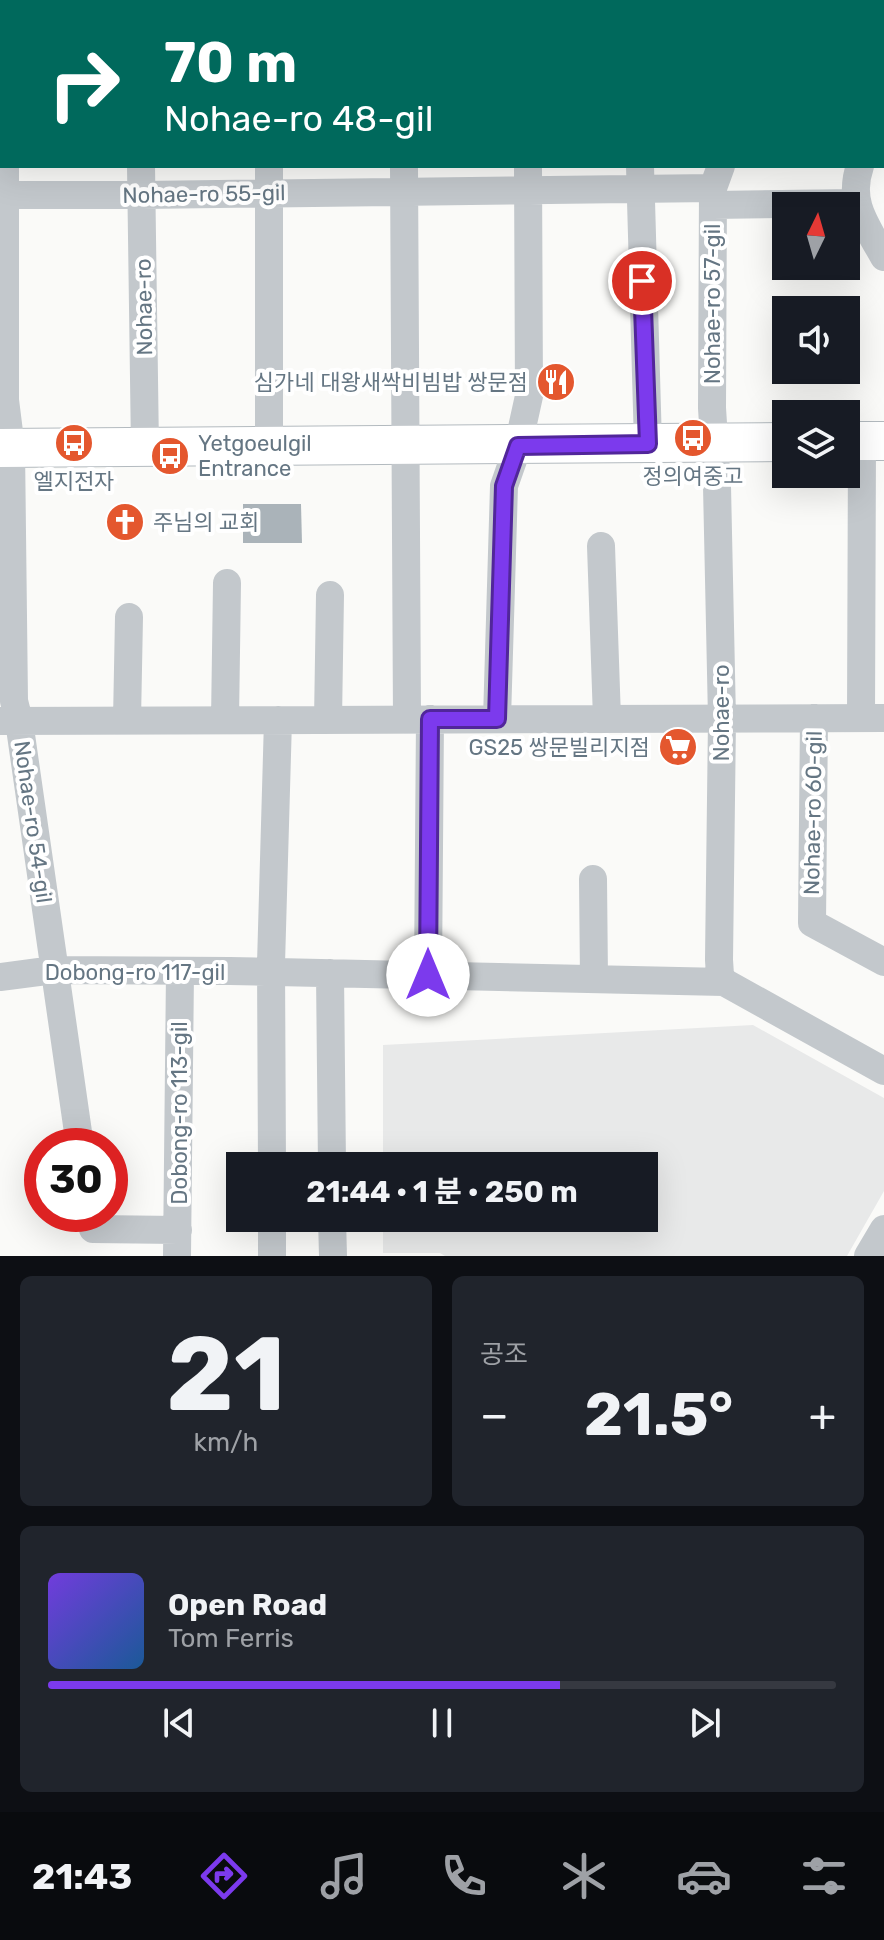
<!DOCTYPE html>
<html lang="ko">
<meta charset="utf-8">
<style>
:root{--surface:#171b24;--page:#20242c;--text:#f1f3f6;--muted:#9ea1a6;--line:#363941;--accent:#7c3aed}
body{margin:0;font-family:Rubik,"Noto Sans KR",sans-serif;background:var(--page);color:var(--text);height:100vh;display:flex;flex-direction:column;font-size:30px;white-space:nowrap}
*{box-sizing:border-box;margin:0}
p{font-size:26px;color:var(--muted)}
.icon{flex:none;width:44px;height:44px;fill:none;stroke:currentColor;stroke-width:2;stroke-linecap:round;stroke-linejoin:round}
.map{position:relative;height:1256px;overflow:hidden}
.details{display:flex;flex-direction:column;gap:20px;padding:20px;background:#0d0f14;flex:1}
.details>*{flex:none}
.hud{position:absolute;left:0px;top:0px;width:884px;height:168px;box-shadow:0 8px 32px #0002;background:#00695c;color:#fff;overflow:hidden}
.needle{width:52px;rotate:5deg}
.controls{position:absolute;left:772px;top:192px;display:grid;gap:16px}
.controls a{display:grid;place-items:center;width:88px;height:88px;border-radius:0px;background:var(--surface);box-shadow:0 8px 32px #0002;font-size:40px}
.speed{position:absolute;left:24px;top:1128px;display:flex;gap:16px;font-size:40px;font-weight:700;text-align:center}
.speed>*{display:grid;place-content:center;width:104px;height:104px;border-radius:50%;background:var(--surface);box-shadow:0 8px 32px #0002;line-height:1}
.speed .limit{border:12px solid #d22;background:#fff;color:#111}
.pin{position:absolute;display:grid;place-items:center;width:68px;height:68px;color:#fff;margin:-34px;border:4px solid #fff;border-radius:50%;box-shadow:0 2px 8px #0007}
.me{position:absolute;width:88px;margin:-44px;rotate:0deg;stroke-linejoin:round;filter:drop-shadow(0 0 6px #0008)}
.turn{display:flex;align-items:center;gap:28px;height:168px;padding:0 32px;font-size:36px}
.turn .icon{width:104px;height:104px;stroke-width:2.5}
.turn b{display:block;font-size:56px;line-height:68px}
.big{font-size:60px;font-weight:700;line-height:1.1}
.details .widget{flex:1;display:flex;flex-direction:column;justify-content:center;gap:12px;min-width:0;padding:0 28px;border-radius:12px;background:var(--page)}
.details .dial{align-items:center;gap:0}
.dial b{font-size:104px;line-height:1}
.song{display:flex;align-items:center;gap:24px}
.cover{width:96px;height:96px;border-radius:12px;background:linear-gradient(135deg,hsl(260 70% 55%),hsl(210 70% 35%))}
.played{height:8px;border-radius:4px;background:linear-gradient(90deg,var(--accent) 65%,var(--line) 65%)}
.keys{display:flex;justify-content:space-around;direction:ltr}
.heat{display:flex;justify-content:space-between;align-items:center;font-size:44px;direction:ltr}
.details .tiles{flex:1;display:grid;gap:20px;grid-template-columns:1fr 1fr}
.widget:last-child{grid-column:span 2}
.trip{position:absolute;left:226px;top:1152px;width:432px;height:80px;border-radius:0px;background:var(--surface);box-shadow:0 8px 32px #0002;font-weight:700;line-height:80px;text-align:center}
.tab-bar{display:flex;height:128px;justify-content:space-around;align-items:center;background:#090b0e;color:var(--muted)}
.tab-bar .icon{width:56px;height:56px}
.tab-bar .selected{color:var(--accent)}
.tab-bar b{font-size:36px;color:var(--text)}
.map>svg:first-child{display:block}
.built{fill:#e8e9e9}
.building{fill:#aab3b9}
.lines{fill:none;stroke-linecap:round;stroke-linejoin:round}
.secondary-casing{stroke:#b3babf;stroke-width:40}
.street{stroke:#c3c8cc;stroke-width:28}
.secondary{stroke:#fff;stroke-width:38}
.route-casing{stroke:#51269a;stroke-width:20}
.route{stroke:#7c3aed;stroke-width:14}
.labels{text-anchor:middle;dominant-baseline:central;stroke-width:8;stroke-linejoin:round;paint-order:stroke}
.street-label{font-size:22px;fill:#657683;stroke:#fff}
.poi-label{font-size:22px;fill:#657683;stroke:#fff;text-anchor:end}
</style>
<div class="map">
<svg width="884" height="1256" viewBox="0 0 884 1256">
<rect width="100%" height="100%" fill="#fafaf8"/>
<path class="built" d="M753 1025 884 1098V1191L847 1256H445L440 1253H383V1218H644V1166H383V1045Z"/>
<path class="building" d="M243 504H301L302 543H243Z"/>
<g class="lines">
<defs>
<path id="secondary" d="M846 441H884
M0 448 786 442"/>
</defs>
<use href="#secondary" class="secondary-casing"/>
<path class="street" d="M4 0V2
M136 0V2
M266 0 267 2
M401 0V2
M526 0V2
M765 0 766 2
M641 2V0
M795 2 796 0
M882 146 884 145
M5 166V400L11 448 14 701 19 721 80 1146
M141 166 145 449
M404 166 407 719
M640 166 648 444
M721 166 713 188 712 408 717 486 722 719 719 960 720 975 724 982
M860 166C847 203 867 226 884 257
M0 195H142L713 188
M713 205 855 203
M269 448V166
M601 546 607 719
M814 718 812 923 884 962
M861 718 862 441
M497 719 504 486 518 446 529 396 528 166
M127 720 129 617
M225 720 227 583
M328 720 330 595
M1 721 884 718
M593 879 594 979
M330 973 332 1166
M428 975 430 719
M0 977 54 970 230 971 724 982 884 1071
M272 1166 271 964 278 720
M272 1218V1256
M332 1218 333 1256
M93 1229 178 1230
M177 1256 180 971
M868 1256 884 1229"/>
<use href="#secondary" class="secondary"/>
</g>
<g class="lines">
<defs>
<path id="route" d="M428 975 430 719H497L504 486 518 446 648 444 642 281"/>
</defs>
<use href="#route" class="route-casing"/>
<use href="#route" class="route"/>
</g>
<defs>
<symbol id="restaurant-disc" viewBox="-11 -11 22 22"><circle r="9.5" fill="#e4572e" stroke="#fff"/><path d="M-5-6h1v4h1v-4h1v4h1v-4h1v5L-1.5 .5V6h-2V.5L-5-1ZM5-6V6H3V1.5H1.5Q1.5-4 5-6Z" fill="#fff"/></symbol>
<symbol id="bus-disc" viewBox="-11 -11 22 22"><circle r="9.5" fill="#e4572e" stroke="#fff"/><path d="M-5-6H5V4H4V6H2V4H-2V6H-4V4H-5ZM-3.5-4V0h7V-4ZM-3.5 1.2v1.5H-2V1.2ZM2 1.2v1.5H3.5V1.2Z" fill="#fff"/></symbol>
<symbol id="church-disc" viewBox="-11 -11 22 22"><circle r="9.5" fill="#e4572e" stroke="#fff"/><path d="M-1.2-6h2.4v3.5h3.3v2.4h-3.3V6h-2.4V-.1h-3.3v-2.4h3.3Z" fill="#fff"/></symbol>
<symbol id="supermarket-disc" viewBox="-11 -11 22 22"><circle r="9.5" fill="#e4572e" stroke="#fff"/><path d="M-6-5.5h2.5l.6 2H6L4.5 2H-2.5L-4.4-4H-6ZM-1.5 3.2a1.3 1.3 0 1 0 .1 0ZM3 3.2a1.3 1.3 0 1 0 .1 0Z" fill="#fff"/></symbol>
</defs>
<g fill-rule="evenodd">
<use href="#restaurant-disc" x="534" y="360" width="44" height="44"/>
<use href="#bus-disc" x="671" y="416" width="44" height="44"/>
<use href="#bus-disc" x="52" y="421" width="44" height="44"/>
<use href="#bus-disc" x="148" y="434" width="44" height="44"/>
<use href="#church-disc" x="103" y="500" width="44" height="44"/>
<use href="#supermarket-disc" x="656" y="725" width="44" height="44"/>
</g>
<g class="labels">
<g class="street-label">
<text transform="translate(204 194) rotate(-1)">Nohae-ro 55-gil</text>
<text transform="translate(712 304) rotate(-90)">Nohae-ro 57-gil</text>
<text transform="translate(144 307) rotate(-91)">Nohae-ro</text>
<text transform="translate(721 713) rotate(-90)">Nohae-ro</text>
<text transform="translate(813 813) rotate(-89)">Nohae-ro 60-gil</text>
<text transform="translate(33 822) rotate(82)">Nohae-ro 54-gil</text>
<text x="135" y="972">Dobong-ro 117-gil</text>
<text transform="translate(179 1113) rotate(-90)">Dobong-ro 113-gil</text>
</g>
<g class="poi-label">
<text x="528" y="382">심가네 대왕새싹비빔밥 쌍문점</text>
<text x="198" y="443" text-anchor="start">Yetgoeulgil<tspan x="198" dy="25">Entrance</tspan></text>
<text x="693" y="476" text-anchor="middle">정의여중고</text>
<text x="74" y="481" text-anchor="middle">엘지전자</text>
<text x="153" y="522" text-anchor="start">주님의 교회</text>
<text x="650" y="747">GS25 쌍문빌리지점</text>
</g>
</g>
</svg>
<div class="controls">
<a><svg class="needle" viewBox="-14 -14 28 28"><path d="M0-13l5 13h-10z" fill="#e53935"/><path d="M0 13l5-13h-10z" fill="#9ea1a6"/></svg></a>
<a><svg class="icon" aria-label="sound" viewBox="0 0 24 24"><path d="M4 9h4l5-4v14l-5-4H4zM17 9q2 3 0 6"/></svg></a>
<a><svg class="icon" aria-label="layers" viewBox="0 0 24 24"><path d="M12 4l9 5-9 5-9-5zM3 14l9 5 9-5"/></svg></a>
</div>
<div class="speed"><div class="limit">30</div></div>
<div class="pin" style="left:642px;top:281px;background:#d93025"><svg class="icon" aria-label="arrive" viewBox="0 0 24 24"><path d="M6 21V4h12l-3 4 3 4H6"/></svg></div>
<svg class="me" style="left:428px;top:975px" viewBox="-20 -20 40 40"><circle r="19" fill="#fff"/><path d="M0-13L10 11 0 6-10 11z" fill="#7c3aed"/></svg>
<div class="trip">21:44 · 1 분 · 250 m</div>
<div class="hud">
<div class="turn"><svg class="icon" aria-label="right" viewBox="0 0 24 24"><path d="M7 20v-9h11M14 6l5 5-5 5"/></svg><div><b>70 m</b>Nohae-ro 48-gil</div></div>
</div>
</div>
<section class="details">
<div class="tiles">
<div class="widget dial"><b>21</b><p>km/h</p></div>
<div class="widget"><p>공조</p>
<div class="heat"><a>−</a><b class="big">21.5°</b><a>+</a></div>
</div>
<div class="widget">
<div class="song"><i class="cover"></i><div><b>Open Road</b><p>Tom Ferris</p></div></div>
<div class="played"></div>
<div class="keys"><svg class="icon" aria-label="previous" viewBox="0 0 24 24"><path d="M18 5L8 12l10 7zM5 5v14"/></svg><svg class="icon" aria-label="pause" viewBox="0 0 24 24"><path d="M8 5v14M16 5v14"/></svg><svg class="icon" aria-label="next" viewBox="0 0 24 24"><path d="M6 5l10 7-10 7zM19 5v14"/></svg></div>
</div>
</div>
</section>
<nav class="tab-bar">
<b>21:43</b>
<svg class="icon selected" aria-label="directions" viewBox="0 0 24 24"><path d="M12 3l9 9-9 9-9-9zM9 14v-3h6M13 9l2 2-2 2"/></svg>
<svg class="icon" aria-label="music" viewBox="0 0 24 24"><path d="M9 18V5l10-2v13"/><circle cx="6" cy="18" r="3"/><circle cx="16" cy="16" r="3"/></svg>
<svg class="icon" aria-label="phone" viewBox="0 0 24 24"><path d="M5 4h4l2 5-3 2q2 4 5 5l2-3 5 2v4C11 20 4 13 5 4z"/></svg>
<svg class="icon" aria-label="climate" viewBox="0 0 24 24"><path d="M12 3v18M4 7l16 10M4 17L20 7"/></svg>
<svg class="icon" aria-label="car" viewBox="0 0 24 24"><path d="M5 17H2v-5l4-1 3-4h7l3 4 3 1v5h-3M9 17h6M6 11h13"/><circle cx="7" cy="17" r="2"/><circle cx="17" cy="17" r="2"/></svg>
<svg class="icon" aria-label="filters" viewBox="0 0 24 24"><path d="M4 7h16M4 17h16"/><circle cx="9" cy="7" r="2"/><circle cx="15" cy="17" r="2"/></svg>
</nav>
